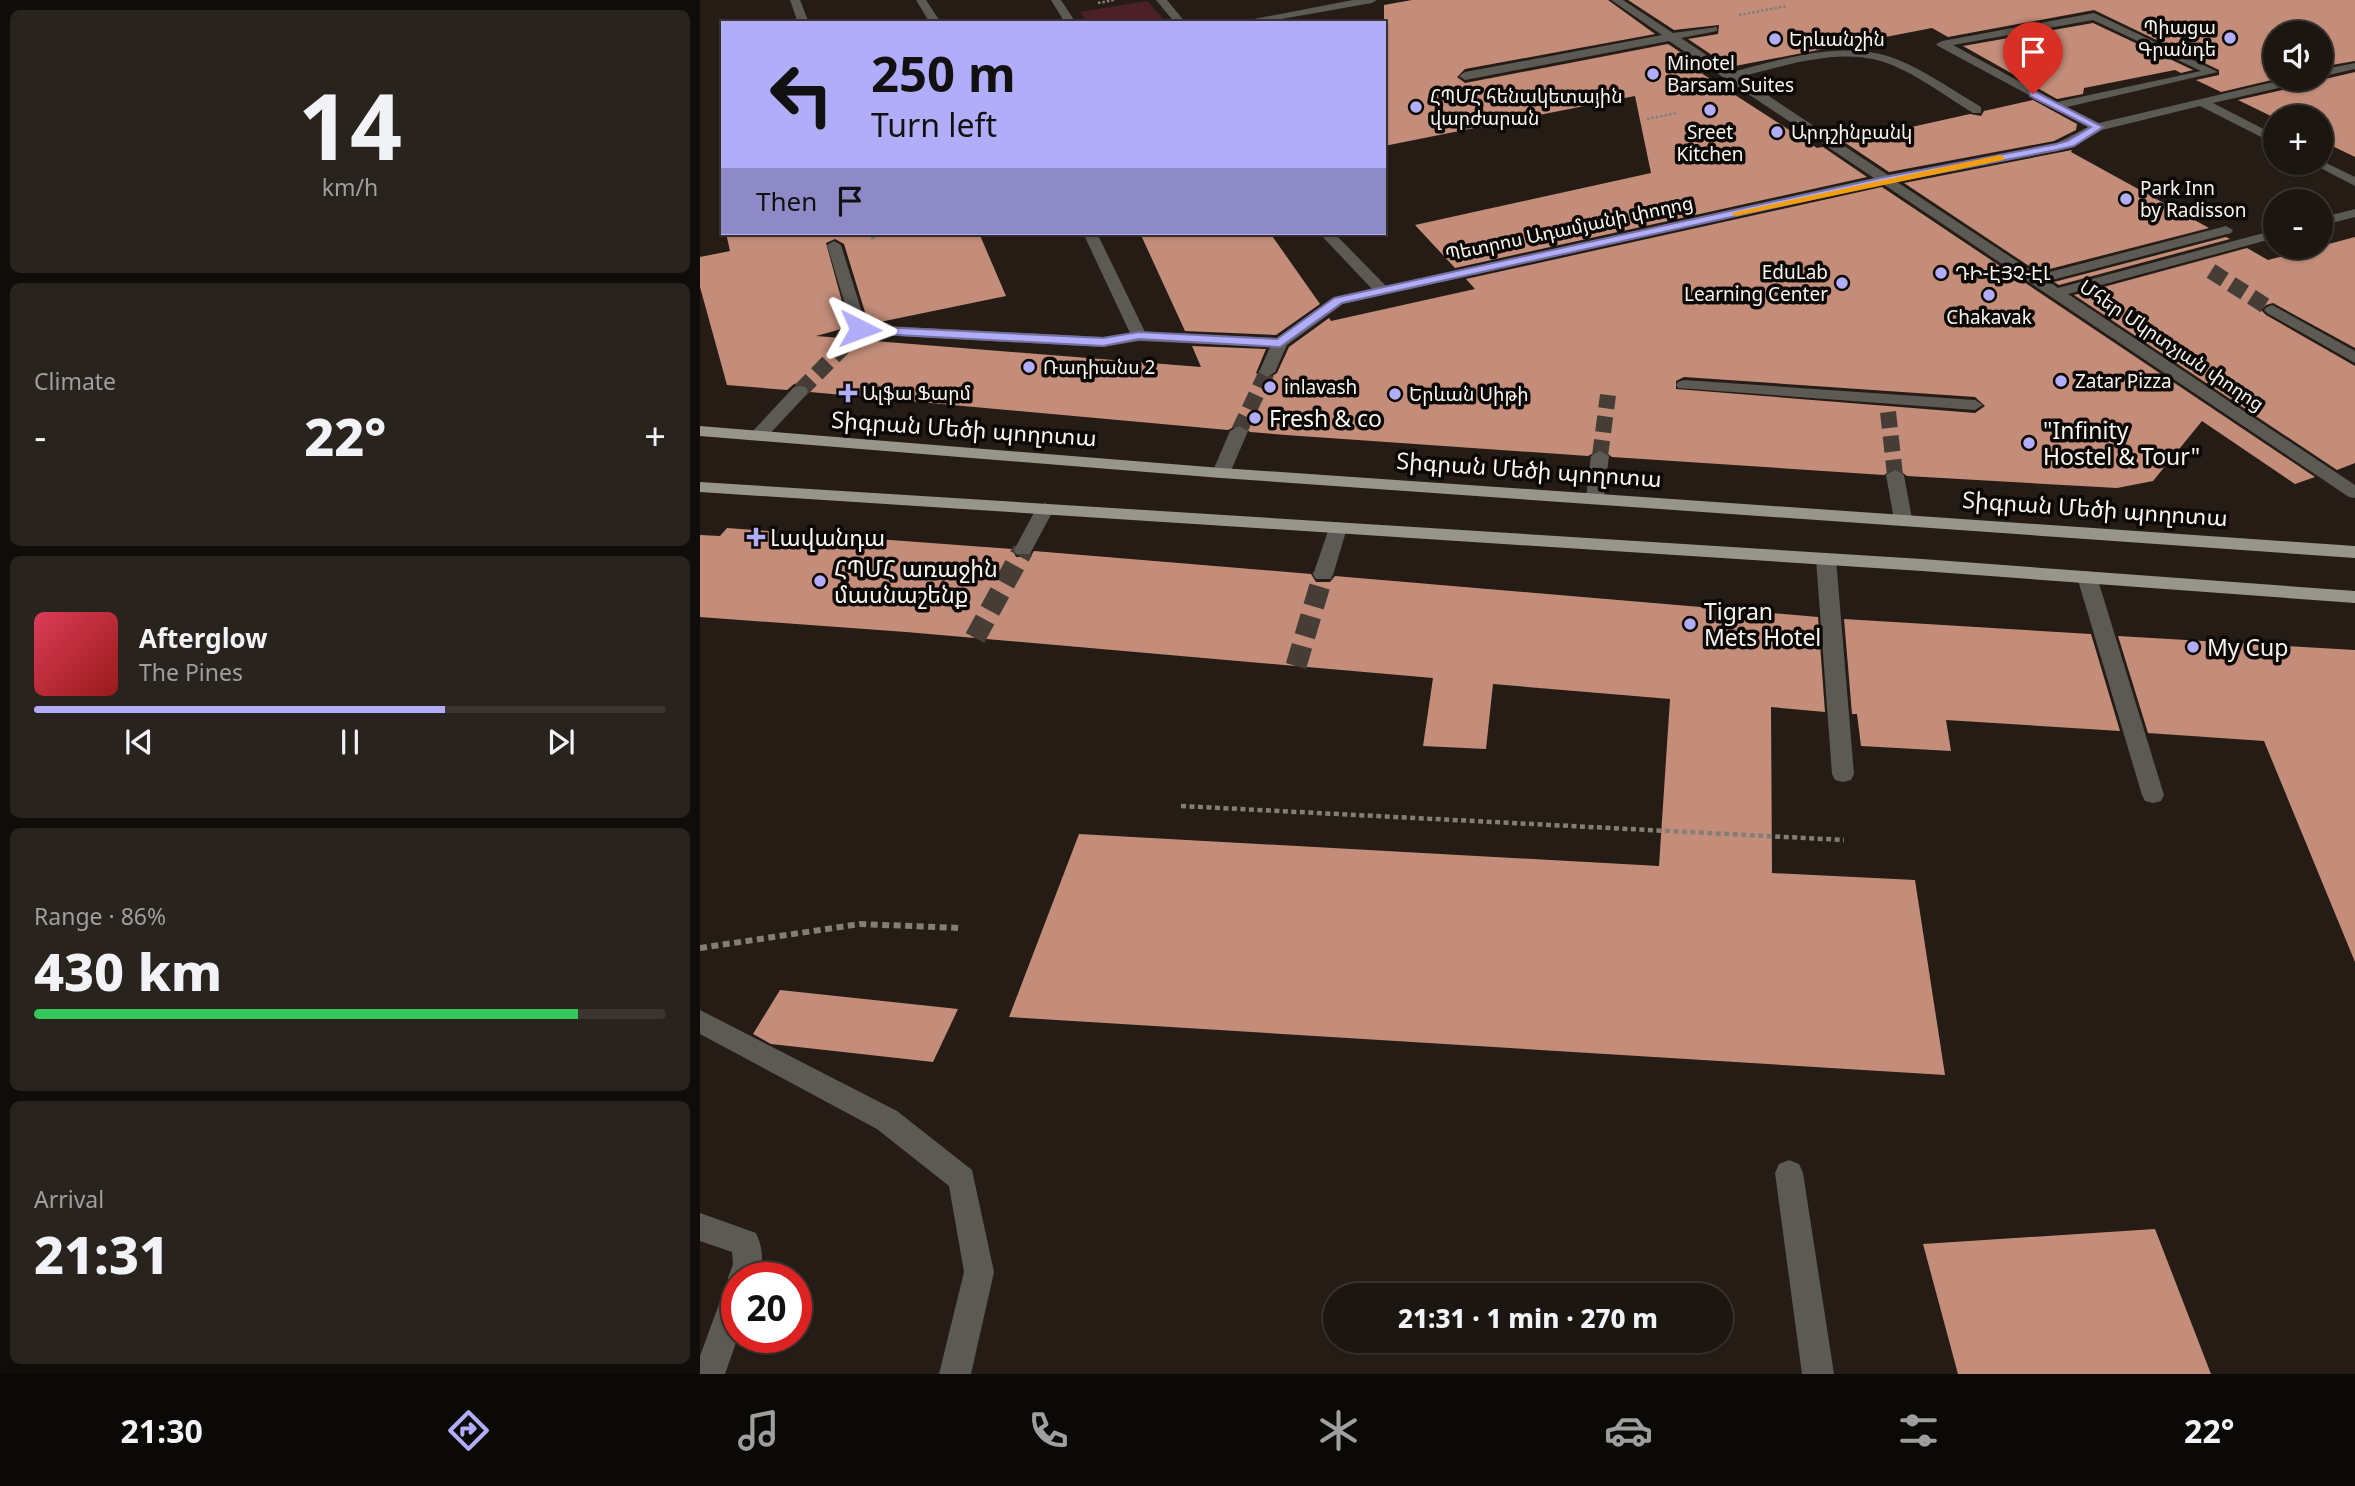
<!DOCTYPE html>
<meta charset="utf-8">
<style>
:root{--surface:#1c1610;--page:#29231e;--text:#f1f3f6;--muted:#a09f9f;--line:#3a3530;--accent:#b2adf9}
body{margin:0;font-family:Georgia,"Noto Sans Armenian",serif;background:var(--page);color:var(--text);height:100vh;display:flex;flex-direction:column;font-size:26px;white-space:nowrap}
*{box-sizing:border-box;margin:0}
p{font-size:23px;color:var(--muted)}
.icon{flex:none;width:38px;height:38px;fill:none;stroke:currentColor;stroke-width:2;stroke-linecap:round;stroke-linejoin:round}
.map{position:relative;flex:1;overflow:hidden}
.sheet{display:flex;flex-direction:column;gap:10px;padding:10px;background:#0f0c09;width:700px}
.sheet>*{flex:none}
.guide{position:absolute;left:21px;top:21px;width:665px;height:214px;border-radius:0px;box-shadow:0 2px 5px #0004,0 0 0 2px var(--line);background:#b2adf9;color:#111;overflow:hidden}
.controls{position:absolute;left:1563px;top:21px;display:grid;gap:14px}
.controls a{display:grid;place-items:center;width:70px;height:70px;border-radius:50%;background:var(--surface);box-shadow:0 2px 5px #0004,0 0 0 2px var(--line);font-size:35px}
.speed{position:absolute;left:21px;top:1262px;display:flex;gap:14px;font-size:35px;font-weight:700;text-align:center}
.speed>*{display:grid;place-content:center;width:91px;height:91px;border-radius:50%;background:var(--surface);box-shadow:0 2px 5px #0004,0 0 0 2px var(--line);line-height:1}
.speed .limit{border:10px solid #d22;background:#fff;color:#111}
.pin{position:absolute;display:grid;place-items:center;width:60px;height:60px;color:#fff;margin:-72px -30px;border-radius:50% 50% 50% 0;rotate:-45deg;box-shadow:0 0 7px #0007}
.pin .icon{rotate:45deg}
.me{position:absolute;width:77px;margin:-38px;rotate:93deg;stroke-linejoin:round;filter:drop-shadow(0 0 5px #0008)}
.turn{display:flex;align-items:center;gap:24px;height:147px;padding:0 35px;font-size:32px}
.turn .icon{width:91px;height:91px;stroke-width:2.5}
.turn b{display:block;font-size:49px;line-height:60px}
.then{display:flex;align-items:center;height:66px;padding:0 35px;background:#0003;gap:14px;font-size:26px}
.big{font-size:52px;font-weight:800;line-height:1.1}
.sheet .tile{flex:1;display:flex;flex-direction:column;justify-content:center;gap:10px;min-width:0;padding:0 24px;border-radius:10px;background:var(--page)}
.sheet .dial{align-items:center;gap:0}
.dial b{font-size:91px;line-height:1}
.song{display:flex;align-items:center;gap:21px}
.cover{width:84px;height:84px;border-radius:10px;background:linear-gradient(135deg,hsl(350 70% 55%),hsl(0 70% 35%))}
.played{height:7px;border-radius:4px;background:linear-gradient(90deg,var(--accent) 65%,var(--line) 65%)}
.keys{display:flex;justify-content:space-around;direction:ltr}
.heat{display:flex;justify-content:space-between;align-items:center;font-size:38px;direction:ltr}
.charge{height:10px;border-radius:5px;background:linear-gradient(90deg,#34c759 86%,var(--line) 0)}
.trip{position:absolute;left:623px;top:1283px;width:410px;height:70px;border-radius:35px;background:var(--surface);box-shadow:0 2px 5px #0004,0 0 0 2px var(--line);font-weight:800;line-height:70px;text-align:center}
.dock{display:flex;height:112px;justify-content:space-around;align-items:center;background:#0b0906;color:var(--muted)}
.dock .icon{width:49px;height:49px}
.dock .active{color:var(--accent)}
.dock b{font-size:32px;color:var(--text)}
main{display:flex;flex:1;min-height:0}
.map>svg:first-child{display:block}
.green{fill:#4b2027}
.building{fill:#c38d79;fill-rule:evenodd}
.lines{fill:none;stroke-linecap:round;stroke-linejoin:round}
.minor-tunnel-far1{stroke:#453d36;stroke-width:16;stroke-dasharray:16 8;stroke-linecap:butt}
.minor-tunnel{stroke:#453d36;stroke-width:21;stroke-dasharray:21 10;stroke-linecap:butt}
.path-far3{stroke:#847e76;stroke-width:2.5;stroke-dasharray:2.5 2;stroke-linecap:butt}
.path-far2{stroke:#847e76;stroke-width:3.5;stroke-dasharray:4.5 2.5;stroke-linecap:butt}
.path-far1{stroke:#847e76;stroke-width:4.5;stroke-dasharray:5 3.5;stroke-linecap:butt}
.path{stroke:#847e76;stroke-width:6;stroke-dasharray:7 4.5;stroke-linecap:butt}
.minor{fill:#5b5a54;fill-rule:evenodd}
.major{fill:#98968a;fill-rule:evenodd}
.route{fill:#b2adf9;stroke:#7470a2;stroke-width:2}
.slow{fill:#f59e0b}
.poi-dot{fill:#b2adf9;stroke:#0b0805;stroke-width:2.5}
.labels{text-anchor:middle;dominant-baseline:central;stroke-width:7;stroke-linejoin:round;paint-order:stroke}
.far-poi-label{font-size:19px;fill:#f9f4ee;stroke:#0b0805;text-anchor:start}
.far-street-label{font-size:19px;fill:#f9f4ee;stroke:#0b0805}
.poi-label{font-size:23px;fill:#f9f4ee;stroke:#0b0805;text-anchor:start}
.street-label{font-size:23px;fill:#f9f4ee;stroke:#0b0805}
</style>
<main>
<section class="sheet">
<div class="tile dial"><b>14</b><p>km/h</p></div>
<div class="tile"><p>Climate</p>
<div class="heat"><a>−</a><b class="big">22°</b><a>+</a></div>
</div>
<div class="tile">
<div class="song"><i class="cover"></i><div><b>Afterglow</b><p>The Pines</p></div></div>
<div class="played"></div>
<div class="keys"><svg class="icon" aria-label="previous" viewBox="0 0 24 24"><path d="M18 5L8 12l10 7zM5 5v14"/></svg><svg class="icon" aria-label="pause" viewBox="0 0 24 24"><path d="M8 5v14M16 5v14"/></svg><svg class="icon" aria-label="next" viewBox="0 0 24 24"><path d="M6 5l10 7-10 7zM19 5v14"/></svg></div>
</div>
<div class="tile"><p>Range · 86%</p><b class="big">430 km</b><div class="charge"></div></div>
<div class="tile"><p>Arrival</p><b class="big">21:31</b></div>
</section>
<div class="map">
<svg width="1655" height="1374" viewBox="0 0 1655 1374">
<rect width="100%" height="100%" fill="#251d15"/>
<path class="green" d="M447 1 467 23H388L380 12Z"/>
<path class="building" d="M712 0H908L955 34 765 69 757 77 765 83 968 44 1009 71 1001 73 1117 148 1123 147 1167 177 755 268 715 225 951 173 935 96 684 146V5Z
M928 0H1655V61L1620 67V33H1575L1576 79 1521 92 1496 80 1519 75V70L1394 10 1248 37 1232 28 1030 67 988 39 1018 34 1019 25 974 30Z
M1393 23 1493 70 1481 73 1475 70 1384 88 1383 94 1357 99 1263 46Z
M1655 72V157L1620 140V117L1575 118 1538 100 1605 85 1609 79 1621 80Z
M1333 100 1377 124 1376 130 1354 141 1189 172 1144 142 1270 114 1281 116 1284 111Z
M1372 150 1371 152 1509 228 1338 272 1204 183Z
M1182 187 1615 477 1595 484 1502 421 1453 481 1417 488 1207 476 1196 468 1184 475 912 457 901 449 888 456 586 435 550 432 540 424 528 430 110 392 108 386 100 383 94 384 87 390 27 385 0 287V257L30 251 26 233H279L306 296 175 323 168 322 144 244 135 239 126 243 149 327 116 336 141 338 152 346 162 340 501 367 492 346 566 349 556 373 568 379 577 373 589 347 629 318 631 321 775 289 766 279ZM984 377 1275 397 1285 406 1275 413 976 389V381Z
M440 233H570L620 304 576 335 485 331Z
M1526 237 1530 239 1359 285 1354 282Z
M1655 237V348L1573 303 1566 305 1561 310 1566 315 1655 366V463L1637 470 1374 295 1547 248 1568 260Z
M27 528 312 549 316 557H330L334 551 611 574 616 582H630L635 576 1118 617 1125 712 1071 707 1072 873 1215 880 1245 1075 309 1017 379 834 959 866 970 699 793 684 786 749 723 746 733 678 206 632 0 617V535L20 536Z
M1144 619 1391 634 1420 731 1246 720 1251 751 1161 746 1157 714H1152Z
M1418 636 1655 650V962L1564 741 1448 733Z
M80 990 258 1009 233 1062 71 1044 53 1034Z
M1455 1229 1511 1374H1258L1223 1244Z"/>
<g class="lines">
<path class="minor-tunnel-far1" d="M1511 271 1572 310
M100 391 151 339
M1188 412 1195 475
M539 431 567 372
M900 456 908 395"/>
<path class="minor-tunnel" d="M275 638 323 550
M596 666 623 575"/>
<path class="path-far3" d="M398 3 414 0
M1039 15 1087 6
M947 119 977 113"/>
<path class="path-far2" d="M171 238 185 233"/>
<path class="path-far1" d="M481 806 1144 840"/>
<path class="path" d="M0 948 160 924 261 928"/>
<path class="minor" d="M90 0H100L109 23H98Z
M216 0H226L241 23H230Z
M351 0H361L376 23H365Z
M456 0H467L486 23H475Z
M653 0H677L672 3 559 23H533Z
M911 0H923L973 33 1017 27V31L981 38 1032 72C1085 59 1143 39 1196 59 1226 71 1254 91 1281 107V113H1273C1242 94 1208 67 1173 59 1129 50 1081 67 1040 77L1188 175 1355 144 1388 127 1238 46 1236 44 1242 41 1394 13 1518 72 1367 107 1399 123 1586 79H1606L1604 82 1513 103 1575 135V144L1500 106 1402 130 1375 146 1357 151 1197 182 1338 275 1526 226 1533 230 1531 233 1348 281 1358 288 1575 230V238L1368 294 1655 485V498L1649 497 1183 184 643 304 587 345 575 372 567 377 559 372 570 347 439 341 403 347 164 334 157 342 151 344 143 339 152 328 127 245 134 241 141 245 166 325 403 337 430 333 383 233H397L445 332 577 338 633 298 672 289 619 233H634L686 286 1174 178 969 41 765 80 759 76 765 72 962 35ZM1393 20 1501 71 1357 102 1253 45Z
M1655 63V69L1620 77V70Z
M1620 160 1655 177V186L1611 163H1620Z
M1655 209V217L1620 226V218Z
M1572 305 1655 351V363L1567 313 1564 310 1567 307Z
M984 380 1275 400 1283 405 1275 410 978 388 976 385 978 382Z
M100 386 106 387 108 391 106 395 64 440H52L49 436 52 432 94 387Z
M539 426 548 431 530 473 527 477H515L512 473 530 431Z
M900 451 909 456 904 498 895 503 886 498 891 456Z
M1195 470 1204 475 1212 519 1203 525 1194 519 1186 475Z
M345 503 354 509 332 550 330 554H316L314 550 336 509Z
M638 522 647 528 633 575 630 579H616L613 575 629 528Z
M1126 553 1133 555 1136 559 1154 774 1151 780 1143 782 1135 780 1132 774 1116 559 1119 555Z
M1387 571 1394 573 1397 577 1464 795 1461 801 1453 803 1445 801 1442 795 1377 577 1380 573Z
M0 1010 197 1111 272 1170 294 1272 271 1374H239L264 1272 249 1186 177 1129 0 1034Z
M1089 1160 1099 1164 1103 1173 1134 1374H1102L1075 1173 1079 1164Z
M0 1213 56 1233C63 1248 64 1262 58 1278H37L38 1337 25 1374H0V1356L26 1285 30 1284 28 1278 33 1264 32 1252 0 1241Z"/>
<path class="major" d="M0 426 521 468 1655 546V558L521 478 0 436Z
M0 482 1222 559 1655 591V603L1222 571 0 492Z"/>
</g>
<path class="route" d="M1330 92H1336L1403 127 1374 146 1357 150 1185 183 642 303 580 347 439 339 403 346 160 333 154 329 160 326 403 338 439 332 577 339 634 298 1185 177 1356 144 1367 141 1391 127 1330 96Z"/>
<path class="slow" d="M1300 155 1305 158 1303 160 1036 216 1031 213Z"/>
<g class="poi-dot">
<circle cx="1530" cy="38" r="7"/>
<circle cx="1075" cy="39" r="7"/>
<circle cx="953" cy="74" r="7"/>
<circle cx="716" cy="107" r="7"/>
<circle cx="1010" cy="110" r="7"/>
<circle cx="1077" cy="132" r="7"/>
<circle cx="1426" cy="199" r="7"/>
<circle cx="1241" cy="273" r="7"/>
<circle cx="1142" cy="283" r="7"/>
<circle cx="1289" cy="295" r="7"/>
<circle cx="329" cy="367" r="7"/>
<circle cx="1361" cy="381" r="7"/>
<circle cx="570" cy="387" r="7"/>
<path d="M144.5 382.5h7v7h7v7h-7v7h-7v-7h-7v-7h7z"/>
<circle cx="695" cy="394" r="7"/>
<circle cx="555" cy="418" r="7"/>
<circle cx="1329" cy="443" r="7"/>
<path d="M52.5 526.5h7v7h7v7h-7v7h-7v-7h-7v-7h7z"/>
<circle cx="120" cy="581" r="7"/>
<circle cx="990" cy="624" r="7"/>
<circle cx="1493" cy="647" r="7"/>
</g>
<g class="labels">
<g class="far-poi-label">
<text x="1516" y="27" text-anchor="end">Պիացա<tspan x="1516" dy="22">Գրանդե</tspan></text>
<text x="1089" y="39">Երևանշին</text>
<text x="967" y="63">Minotel<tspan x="967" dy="22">Barsam Suites</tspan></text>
<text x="730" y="96">ՀՊՄՀ հենակետային<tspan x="730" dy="22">վարժարան</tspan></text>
<text x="1010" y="132" text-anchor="middle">Sreet<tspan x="1010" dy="22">Kitchen</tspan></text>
<text x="1091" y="132">Արդշինբանկ</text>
<text x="1440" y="188">Park Inn<tspan x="1440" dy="22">by Radisson</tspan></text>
<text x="1128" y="272" text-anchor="end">EduLab<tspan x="1128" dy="22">Learning Center</tspan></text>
<text x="1255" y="273">ԴԻ-ԷՅՉ-ԷԼ</text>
<text x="1289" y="317" text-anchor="middle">Chakavak</text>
<text x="343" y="367">Ռադիանս 2</text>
<text x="1375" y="381">Zatar Pizza</text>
<text x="584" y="387">inlavash</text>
<text x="162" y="393">Ալֆա Ֆարմ</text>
<text x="709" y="394">Երևան Սիթի</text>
</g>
<g class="far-street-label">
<text transform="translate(869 228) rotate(-12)">Պետրոս Ադամյանի փողոց</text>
<text transform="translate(1472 345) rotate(34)">Մհեր Մկրտչյան փողոց</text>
</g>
<g class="poi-label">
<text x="569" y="418">Fresh &amp; co</text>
<text x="1343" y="430">"Infinity<tspan x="1343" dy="26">Hostel &amp; Tour"</tspan></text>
<text x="70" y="537">Լավանդա</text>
<text x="134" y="568">ՀՊՄՀ առաջին<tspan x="134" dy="26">մասնաշենք</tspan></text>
<text x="1004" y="611">Tigran<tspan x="1004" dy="26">Mets Hotel</tspan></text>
<text x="1507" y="647">My Cup</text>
</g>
<g class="street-label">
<text transform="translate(264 428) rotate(4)">Տիգրան Մեծի պողոտա</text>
<text transform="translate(829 469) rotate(4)">Տիգրան Մեծի պողոտա</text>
<text transform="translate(1395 508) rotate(4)">Տիգրան Մեծի պողոտա</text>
</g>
</g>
</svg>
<div class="controls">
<a><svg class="icon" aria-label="sound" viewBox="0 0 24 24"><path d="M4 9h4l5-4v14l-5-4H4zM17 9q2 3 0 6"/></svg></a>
<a>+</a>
<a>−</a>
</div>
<div class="speed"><div class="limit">20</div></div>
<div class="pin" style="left:1333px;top:94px;background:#d93025"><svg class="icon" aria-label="arrive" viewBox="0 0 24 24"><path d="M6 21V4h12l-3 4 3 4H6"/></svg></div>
<svg class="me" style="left:160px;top:329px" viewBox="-20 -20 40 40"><path d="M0-17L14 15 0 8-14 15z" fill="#b2adf9" stroke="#fff" stroke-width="4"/></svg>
<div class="trip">21:31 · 1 min · 270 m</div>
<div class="guide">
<div class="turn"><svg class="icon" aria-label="left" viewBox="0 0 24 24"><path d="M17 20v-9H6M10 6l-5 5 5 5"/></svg><div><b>250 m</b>Turn left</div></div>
<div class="then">Then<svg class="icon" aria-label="arrive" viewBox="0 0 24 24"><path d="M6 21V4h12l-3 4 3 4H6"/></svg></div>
</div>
</div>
</main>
<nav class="dock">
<b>21:30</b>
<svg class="icon active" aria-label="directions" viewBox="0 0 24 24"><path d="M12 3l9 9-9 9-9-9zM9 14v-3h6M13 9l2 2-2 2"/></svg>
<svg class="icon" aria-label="music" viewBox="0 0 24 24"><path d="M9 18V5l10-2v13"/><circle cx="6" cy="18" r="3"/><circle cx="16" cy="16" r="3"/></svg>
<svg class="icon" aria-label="phone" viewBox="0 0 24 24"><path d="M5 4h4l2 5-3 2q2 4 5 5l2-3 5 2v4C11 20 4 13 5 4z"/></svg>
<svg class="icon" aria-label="climate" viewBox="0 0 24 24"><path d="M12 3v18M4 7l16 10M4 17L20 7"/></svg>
<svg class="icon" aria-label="car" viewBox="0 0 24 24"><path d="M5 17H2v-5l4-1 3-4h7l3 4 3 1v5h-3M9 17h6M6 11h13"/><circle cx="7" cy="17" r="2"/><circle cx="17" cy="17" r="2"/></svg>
<svg class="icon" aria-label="filters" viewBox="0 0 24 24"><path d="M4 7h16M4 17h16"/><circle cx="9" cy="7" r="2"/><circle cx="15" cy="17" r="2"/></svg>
<b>22°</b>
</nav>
